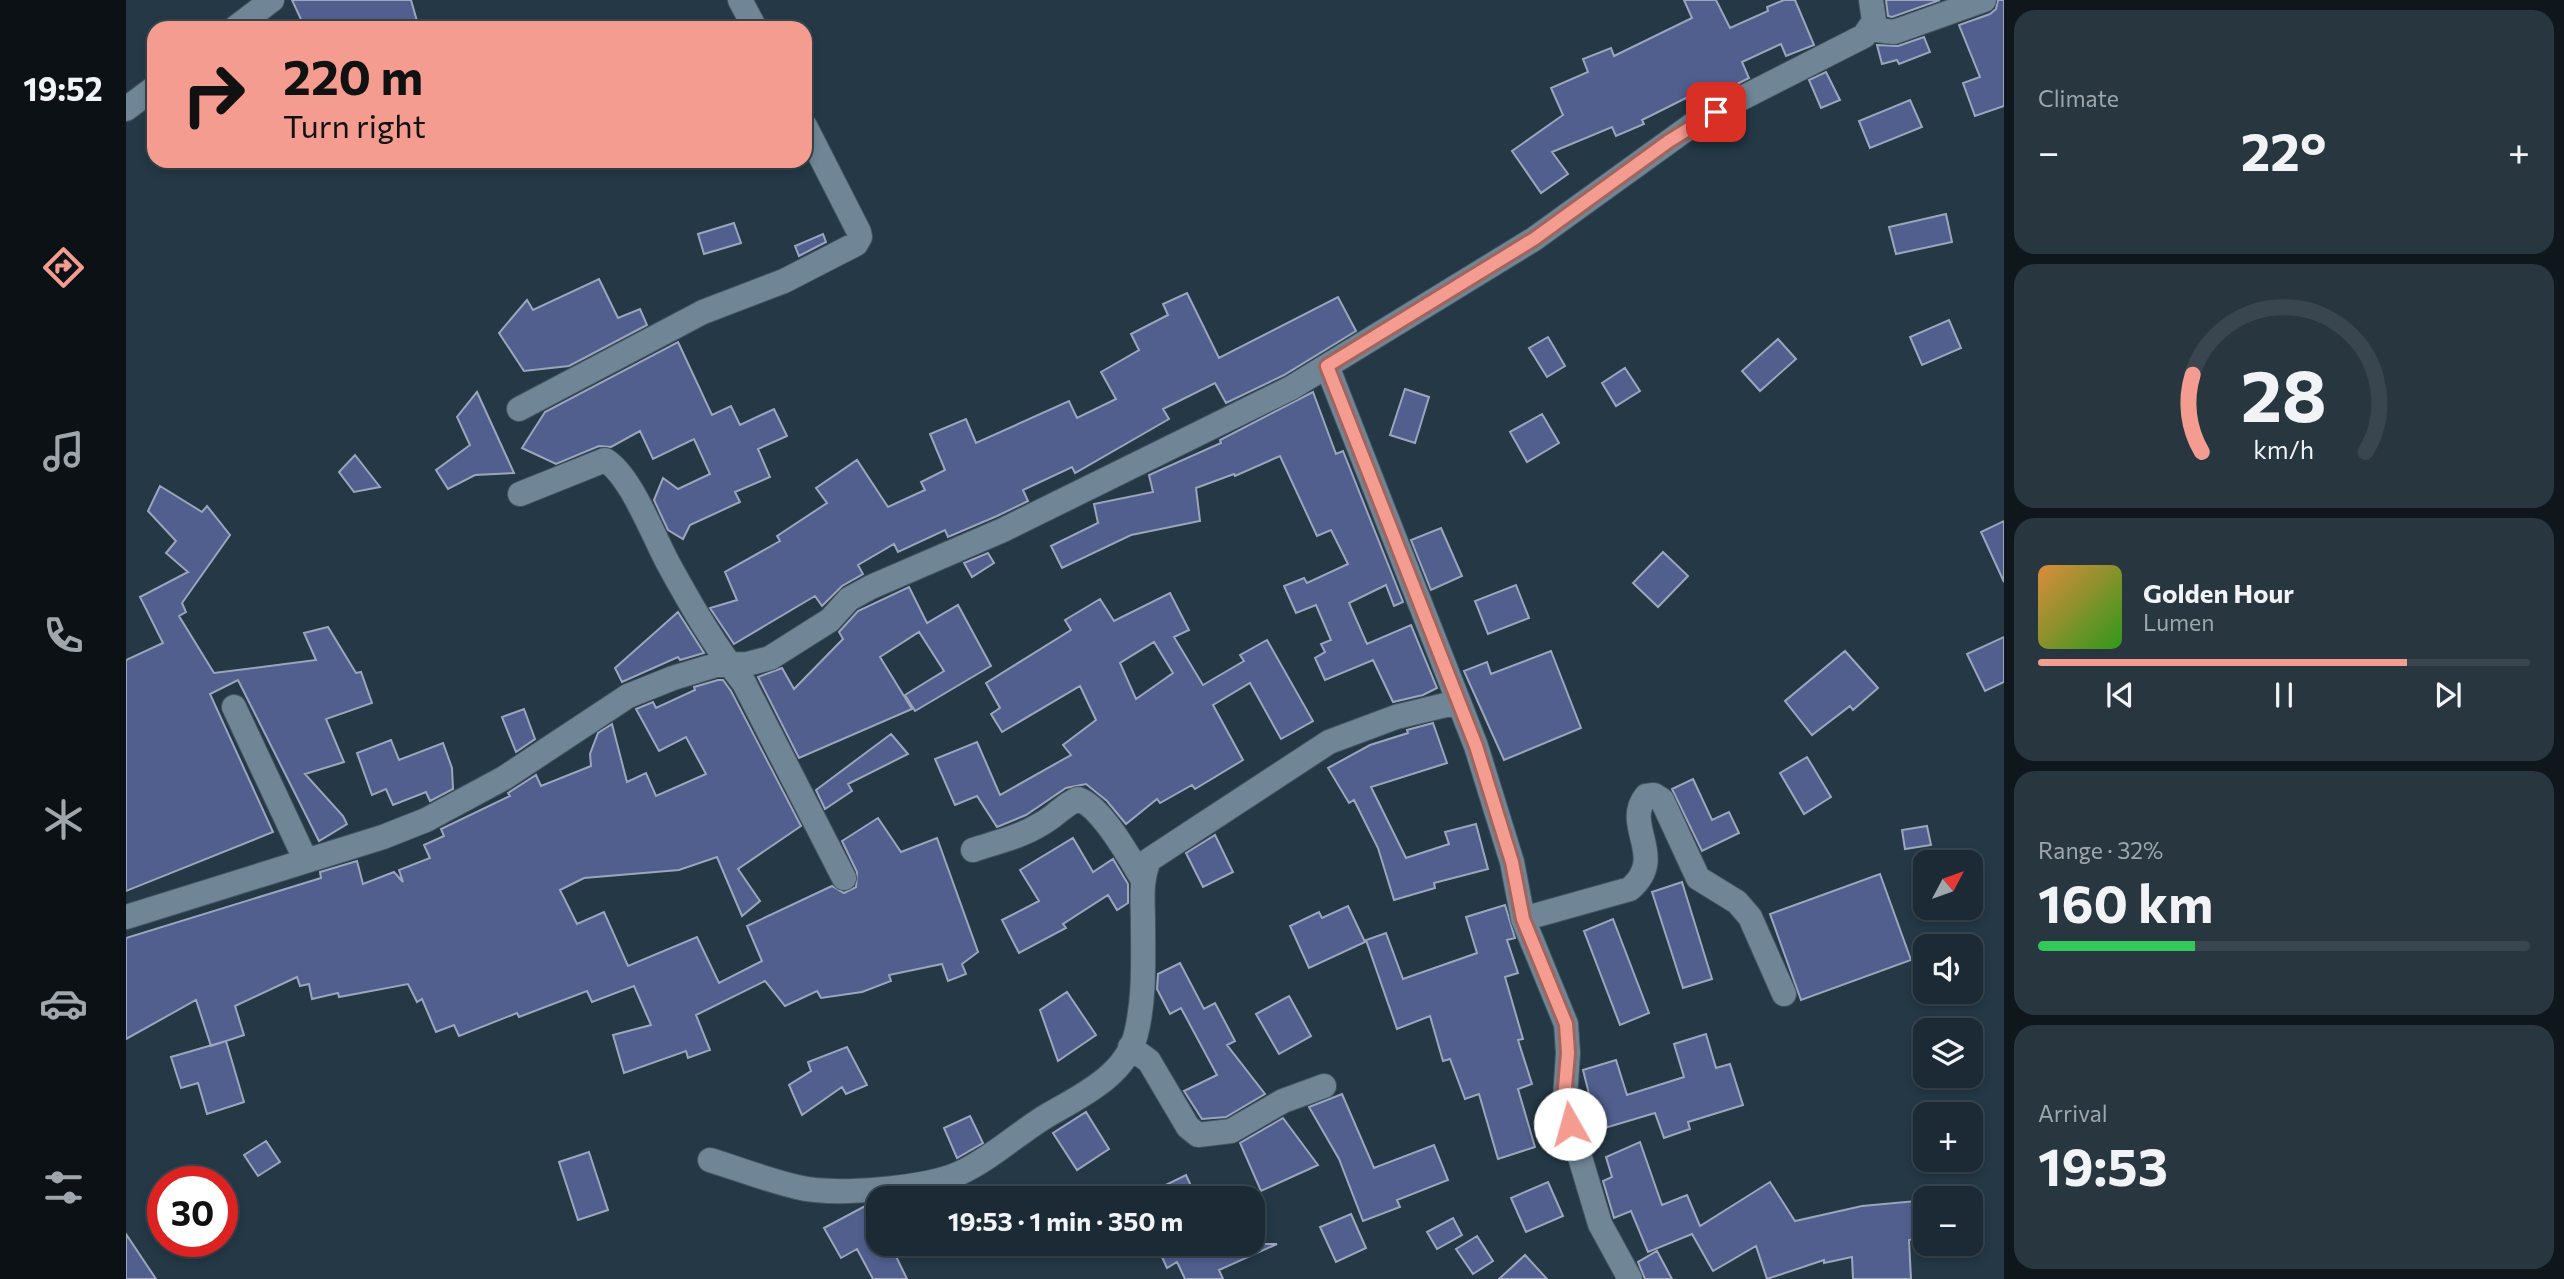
<!DOCTYPE html>
<meta charset="utf-8">
<style>
:root{--surface:#1b2a34;--page:#283640;--text:#f1f3f6;--muted:#a0a7ac;--line:#39464f;--accent:#f59c91}
body{margin:0;font-family:Commissioner,sans-serif;background:var(--page);color:var(--text);height:100vh;display:flex;flex-direction:column;font-size:26px;white-space:nowrap}
*{box-sizing:border-box;margin:0}
p{font-size:23px;color:var(--muted)}
.icon{flex:none;width:38px;height:38px;fill:none;stroke:currentColor;stroke-width:2;stroke-linecap:round;stroke-linejoin:round}
.map{position:relative;flex:1;overflow:hidden}
.sheet{display:flex;flex-direction:column;gap:10px;padding:10px;background:#0f171d;width:560px}
.sheet>*{flex:none}
.banner{position:absolute;left:21px;top:21px;width:665px;height:147px;border-radius:21px;box-shadow:0 4px 10px #0003,0 0 0 2px var(--line);background:#f59c91;color:#111;overflow:hidden}
.needle{width:46px;rotate:49deg}
.tools{position:absolute;left:1787px;top:850px;display:grid;gap:14px}
.tools a{display:grid;place-items:center;width:70px;height:70px;border-radius:14px;background:var(--surface);box-shadow:0 4px 10px #0003,0 0 0 2px var(--line);font-size:35px}
.speed{position:absolute;left:21px;top:1166px;display:flex;gap:14px;font-size:35px;font-weight:700;text-align:center}
.speed>*{display:grid;place-content:center;width:91px;height:91px;border-radius:50%;background:var(--surface);box-shadow:0 4px 10px #0003,0 0 0 2px var(--line);line-height:1}
.speed .limit{border:10px solid #d22;background:#fff;color:#111}
.pin{position:absolute;display:grid;place-items:center;width:60px;height:60px;color:#fff;margin:-30px;border-radius:14px;box-shadow:0 4px 10px #0006}
.me{position:absolute;width:77px;margin:-38px;rotate:353deg;stroke-linejoin:round;filter:drop-shadow(0 0 5px #0008)}
.turn{display:flex;align-items:center;gap:24px;height:147px;padding:0 21px;font-size:32px}
.turn .icon{width:91px;height:91px;stroke-width:2.5}
.turn b{display:block;font-size:49px;line-height:60px}
.big{font-size:52px;font-weight:700;line-height:1.1}
.sheet .widget{flex:1;display:flex;flex-direction:column;justify-content:center;gap:10px;min-width:0;padding:0 24px;border-radius:21px;background:var(--page)}
.sheet .dial{align-items:center;gap:0}
.dial svg{height:182px;overflow:visible;fill:none;stroke:var(--line);stroke-width:7;stroke-linecap:round;text-anchor:middle}
.dial text{fill:var(--text);stroke:none}
.song{display:flex;align-items:center;gap:21px}
.cover{width:84px;height:84px;border-radius:10px;background:linear-gradient(135deg,hsl(30 70% 55%),hsl(110 70% 35%))}
.played{height:7px;border-radius:4px;background:linear-gradient(90deg,var(--accent) 75%,var(--line) 75%)}
.keys{display:flex;justify-content:space-around;direction:ltr}
.heat{display:flex;justify-content:space-between;align-items:center;font-size:38px;direction:ltr}
.charge{height:10px;border-radius:5px;background:linear-gradient(90deg,#34c759 32%,var(--line) 0)}
.trip{position:absolute;left:740px;top:1186px;width:399px;height:70px;border-radius:21px;background:var(--surface);box-shadow:0 4px 10px #0003,0 0 0 2px var(--line);font-weight:700;line-height:70px;text-align:center}
main{display:flex;flex:1;min-height:0}
.tabs{display:flex;flex-direction:column;width:126px;justify-content:space-around;align-items:center;background:#0b1115;color:var(--muted)}
.tabs .icon{width:49px;height:49px}
.tabs .active{color:var(--accent)}
.tabs b{font-size:32px;color:var(--text)}
.map>svg:first-child{display:block}
.building{fill:#505f8e;stroke:#9da5bd;stroke-width:2;fill-rule:evenodd}
.lines{fill:none;stroke-linecap:round;stroke-linejoin:round}
.minor-casing{stroke:#435561;stroke-width:26}
.minor{stroke:#708696;stroke-width:24}
.route-casing{stroke:#9f655e;stroke-width:18}
.route{stroke:#f59c91;stroke-width:12}
</style>
<main>
<nav class="tabs">
<b>19:52</b>
<svg class="icon active" aria-label="directions" viewBox="0 0 24 24"><path d="M12 3l9 9-9 9-9-9zM9 14v-3h6M13 9l2 2-2 2"/></svg>
<svg class="icon" aria-label="music" viewBox="0 0 24 24"><path d="M9 18V5l10-2v13"/><circle cx="6" cy="18" r="3"/><circle cx="16" cy="16" r="3"/></svg>
<svg class="icon" aria-label="phone" viewBox="0 0 24 24"><path d="M5 4h4l2 5-3 2q2 4 5 5l2-3 5 2v4C11 20 4 13 5 4z"/></svg>
<svg class="icon" aria-label="climate" viewBox="0 0 24 24"><path d="M12 3v18M4 7l16 10M4 17L20 7"/></svg>
<svg class="icon" aria-label="car" viewBox="0 0 24 24"><path d="M5 17H2v-5l4-1 3-4h7l3 4 3 1v5h-3M9 17h6M6 11h13"/><circle cx="7" cy="17" r="2"/><circle cx="17" cy="17" r="2"/></svg>
<svg class="icon" aria-label="filters" viewBox="0 0 24 24"><path d="M4 7h16M4 17h16"/><circle cx="9" cy="7" r="2"/><circle cx="15" cy="17" r="2"/></svg>
</nav>
<div class="map">
<svg width="1878" height="1279" viewBox="0 0 1878 1279">
<rect width="100%" height="100%" fill="#243846"/>
<path class="building" d="M166 0H285L293 28H179Z
M1558 0H1590L1604 28 1642 11 1641 7 1658 0H1669L1688 45 1660 56 1655 44 1616 62 1623 78 1605 87 1569 98 1568 94 1516 120 1518 124 1490 136 1486 127 1426 152 1442 174 1415 193 1386 151 1437 115 1425 88 1462 72 1457 59 1485 48 1488 56 1566 18Z
M1760 0H1814L1766 17 1762 16Z
M1872 0H1878V106L1849 116 1837 83 1854 77 1833 25 1864 14 1870 9Z
M1798 37 1804 52 1773 64 1771 60 1756 64 1751 45 1772 46Z
M1700 72 1714 100 1695 108 1683 80Z
M1784 100 1796 127 1744 148 1733 121Z
M1820 214 1826 242 1770 254 1763 227Z
M608 223 615 243 578 254 572 234Z
M697 234 700 242 673 256 669 246Z
M473 279 492 318 514 309 521 325 443 366 398 371 373 333 401 300 407 310Z
M1061 293 1093 358 1212 297 1230 331 1158 375 1100 403 1089 383 1037 409 1043 419 949 473 946 467 897 490 902 501 871 516 822 537 819 530 772 552 768 544 732 565 737 574 716 586 696 606 689 596 608 644 584 608 611 600 599 572 654 541 651 536 701 503 690 488 731 460 762 507 799 490 795 482 819 470 804 434 840 419 850 443 943 401 951 418 990 399 975 372 1013 350 1005 334 1042 315 1037 304Z
M1823 320 1835 348 1796 365 1784 337Z
M1422 337 1439 366 1421 377 1403 348Z
M1652 339 1670 359 1634 391 1616 371Z
M552 342 586 415 605 406 614 425 648 409 661 436 632 449 644 477 609 492 614 502 564 525 557 539 542 530 528 500 537 478 552 489 584 474 568 439 527 459 514 431 485 447 473 446 430 464 396 448 419 412Z
M1499 368 1514 391 1490 406 1476 383Z
M1279 389 1303 397 1289 443 1264 435Z
M351 392 388 473 349 475 322 489 310 470 344 445 331 417Z
M1187 392 1210 454 1217 451 1277 602 1268 606 1260 585 1223 603 1241 644 1285 625 1311 688 1297 695 1267 702 1247 660 1199 680 1189 658 1199 652 1195 644 1205 640 1190 605 1170 613 1158 586 1178 578 1181 583 1222 564 1205 530 1191 536 1154 456 1109 476 1108 474 1070 488 1074 521 1005 535 936 568 925 546 972 523 968 504 1027 492 1023 475 1095 443 1094 440Z
M1416 414 1433 443 1401 462 1384 432Z
M229 455 254 487 228 492 213 472Z
M34 486 76 512 81 506 104 535 56 603 60 612 53 616 88 673 190 660 178 633 202 627 230 673 235 672 246 703 200 719 218 762 179 774 217 816 221 824 193 841 112 680 84 694 147 832 0 891V660L37 643 14 597 62 572 40 553 50 541 22 511Z
M1878 521V582L1855 532Z
M1315 528 1336 576 1305 590 1285 540Z
M1537 552 1562 576 1532 607 1507 583Z
M862 553 868 563 846 577 838 563Z
M1390 585 1403 618 1362 634 1349 601Z
M783 587 801 623 832 605 865 666 789 711 779 695 818 671 793 632 754 657 786 709 673 758 632 677 656 668 668 689 717 639 713 632 732 611Z
M1044 593 1063 630 1048 637 1077 685 1118 661 1114 655 1141 640 1187 721 1155 739 1124 683 1087 705 1117 760 1069 789 1066 785 1034 803 1031 799 1000 824 981 801 960 784 940 788 900 815 871 827 851 796 829 805 809 759 851 742 874 795 945 755 937 745 970 720 954 686 876 732 865 714 874 708 860 683 945 630 939 620 974 599 988 621ZM1028 642 1047 673 1010 699 994 663Z
M552 612 578 653 554 660 552 657 496 682 489 668Z
M1878 637V682L1859 691 1841 654Z
M1425 651 1455 728 1378 760 1338 671 1361 662 1365 674Z
M1719 651 1752 688 1727 710 1724 706 1686 735 1659 701Z
M592 680H597L605 691 675 826 612 869 634 901 616 916 591 857 553 870 458 878 434 890 451 924 478 912 502 966 571 937 593 983 636 961 621 926 706 886 718 893 730 887 731 872 716 841 752 818 775 852 811 838 852 952 836 964 840 974 822 981 816 964 763 975 765 981 736 992 695 998 691 991 659 1006 639 981 570 1015 584 1050 562 1058 560 1051 498 1073 487 1035 525 1025 508 986 466 1002 461 991 393 1017 391 1013 333 1036 328 1025 310 1032 296 999 291 1002 282 984 213 997 212 993 186 999 183 984 174 986 171 977 109 1006 118 1035 85 1046 70 1000 0 1039V938L195 878 194 872 231 861 237 884 268 872 277 882 273 870 304 858 298 845 318 836 315 829 384 796 382 793 410 775 415 786 465 766 464 754 472 733 486 724 501 782 520 773 530 796 580 774 560 737 533 751 510 709 527 702 530 708 569 690 568 687Z
M398 709 409 739 390 752 376 717Z
M1307 723 1321 763 1245 787 1280 858 1323 844 1319 832 1350 824 1362 869 1308 883 1309 888 1268 900 1252 848 1228 800 1223 803 1202 768 1244 745 1282 733 1281 730Z
M765 734 782 754 722 784 726 791 699 809 690 790Z
M265 740 273 760 317 743 326 768 327 789 304 801 300 792 267 805 260 789 246 795 231 753Z
M1681 757 1705 797 1678 814 1654 773Z
M1567 779 1586 820 1603 812 1613 833 1576 851 1546 789Z
M1801 826 1805 845 1779 849 1776 830Z
M1089 835 1107 872 1077 887 1060 853Z
M947 838 967 872 987 859 1002 884V903L991 910 982 895 937 924 940 928 893 953 876 920 913 901 894 870Z
M1754 874 1785 960 1675 1000 1644 914Z
M1556 882 1586 979 1557 988 1526 892Z
M1379 905 1389 938 1381 940 1392 973 1379 977 1397 1039 1392 1040 1406 1084 1392 1089 1409 1147 1372 1159 1353 1094 1339 1099 1324 1059 1317 1061 1304 1016 1271 1029 1240 940 1260 933 1277 979 1351 953 1340 917Z
M1222 906 1239 942 1183 968 1164 926 1193 912 1196 918Z
M1487 919 1523 1013 1494 1025 1458 931Z
M1054 963 1078 1009 1089 1003 1109 1041 1101 1045 1139 1094 1100 1117 1076 1119 1058 1091 1091 1075 1055 1008 1044 1014 1031 989 1032 974Z
M941 992 970 1035 932 1061 914 1010Z
M1163 996 1185 1036 1153 1054 1130 1014Z
M1580 1034 1590 1068 1604 1064 1617 1105 1562 1122 1564 1129 1538 1138 1529 1113 1472 1130 1457 1070 1490 1060 1501 1095 1558 1077 1548 1044Z
M100 1041 118 1102 81 1114 72 1083 55 1088 45 1057Z
M721 1047 741 1085 720 1094 716 1087 676 1115 663 1085 685 1071 682 1062Z
M1216 1094 1248 1168 1308 1145 1322 1180 1271 1200 1274 1207 1237 1221 1213 1159 1183 1107Z
M960 1112 983 1149 951 1170 927 1133Z
M844 1116 857 1143 831 1158 818 1128Z
M1157 1118 1192 1165 1135 1191 1114 1143Z
M140 1141 154 1162 132 1176 118 1155Z
M1514 1142 1536 1205 1561 1195 1574 1226 1644 1182 1669 1221 1736 1206 1790 1201 1794 1238 1783 1240 1785 1279H1727L1726 1257 1698 1263V1260L1641 1279 1630 1246 1587 1271 1566 1234 1522 1252 1505 1211 1488 1218 1477 1181 1486 1177 1480 1157Z
M463 1152 482 1210 452 1220 433 1162Z
M1060 1175 1071 1199H1011Z
M1422 1182 1437 1216 1400 1232 1385 1198Z
M741 1205H748L752 1212V1244H764L781 1279H747L731 1249 715 1258 698 1228Z
M1225 1214 1240 1248 1210 1262 1194 1227Z
M1327 1218 1336 1235 1311 1249 1301 1232Z
M0 1234 30 1279H0Z
M1351 1236 1367 1261 1347 1274 1330 1249Z
M1030 1244H1151L1093 1270 1097 1279H1059L1051 1262 1041 1268Z
M1531 1251 1546 1279H1519L1512 1262Z
M1399 1255 1421 1279H1373Z"/>
<g class="lines">
<defs>
<path id="minor" d="M614 0 629 28
M109 28 146 0
M1743 29 1768 32 1858 0
M0 109 28 88
M1201 366 1350 746 1386 862 1397 919 1440 1024 1442 1053 1439 1099 1444 1124 1474 1224 1504 1279
M393 409 577 312 658 281 730 244 734 237 733 232 679 126
M394 494 479 460C505 475 528 538 543 565 565 605 589 647 618 683L718 878
M108 707 180 861
M847 850C871 842 894 837 915 824 929 817 937 805 952 799 975 806 1003 857 1016 878
M0 917 257 837 300 820 378 778 502 696 547 678 590 665 621 664 644 658 704 620 723 599 745 587 877 530 1165 388 1408 239 1573 120 1738 36 1748 21 1745 0
M1397 919 1504 889C1542 856 1496 826 1520 796L1528 795 1536 800 1572 878 1611 902 1624 917 1658 994
M1004 1047 1023 1061 1062 1127 1072 1135 1105 1131 1157 1101 1198 1086
M584 1160C613 1169 641 1180 671 1187 707 1196 799 1189 834 1173 866 1158 892 1133 922 1115 955 1096 1000 1075 1010 1034 1019 998 1017 960 1017 923 1017 900 1014 882 1023 860L1203 742 1270 717 1332 702"/>
</defs>
<use href="#minor" class="minor-casing"/>
<use href="#minor" class="minor"/>
</g>
<g class="lines">
<defs>
<path id="route" d="M1444 1124 1438 1099 1442 1053 1440 1024 1397 919 1386 862 1350 746 1201 366 1408 239 1543 141 1590 112"/>
</defs>
<use href="#route" class="route-casing"/>
<use href="#route" class="route"/>
</g>
</svg>
<div class="tools">
<a><svg class="needle" viewBox="-14 -14 28 28"><path d="M0-13l5 13h-10z" fill="#e53935"/><path d="M0 13l5-13h-10z" fill="#a0a7ac"/></svg></a>
<a><svg class="icon" aria-label="sound" viewBox="0 0 24 24"><path d="M4 9h4l5-4v14l-5-4H4zM17 9q2 3 0 6"/></svg></a>
<a><svg class="icon" aria-label="layers" viewBox="0 0 24 24"><path d="M12 4l9 5-9 5-9-5zM3 14l9 5 9-5"/></svg></a>
<a>+</a>
<a>−</a>
</div>
<div class="speed"><div class="limit">30</div></div>
<div class="pin" style="left:1590px;top:112px;background:#d93025"><svg class="icon" aria-label="arrive" viewBox="0 0 24 24"><path d="M6 21V4h12l-3 4 3 4H6"/></svg></div>
<svg class="me" style="left:1444px;top:1124px" viewBox="-20 -20 40 40"><circle r="19" fill="#fff"/><path d="M0-13L10 11 0 6-10 11z" fill="#f59c91"/></svg>
<div class="trip">19:53 · 1 min · 350 m</div>
<div class="banner">
<div class="turn"><svg class="icon" aria-label="right" viewBox="0 0 24 24"><path d="M7 20v-9h11M14 6l5 5-5 5"/></svg><div><b>220 m</b>Turn right</div></div>
</div>
</div>
<section class="sheet">
<div class="widget"><p>Climate</p>
<div class="heat"><a>−</a><b class="big">22°</b><a>+</a></div>
</div>
<div class="widget dial"><svg viewBox="0 0 100 80">
<path d="M14 69A42 42 0 1 1 86 69"/>
<path d="M14 69A42 42 0 0 1 10 35" stroke="#f59c91"/>
<text x="50" y="56" font-size="32" font-weight="700">28</text>
<text x="50" y="72" font-size="11">km/h</text>
</svg></div>
<div class="widget">
<div class="song"><i class="cover"></i><div><b>Golden Hour</b><p>Lumen</p></div></div>
<div class="played"></div>
<div class="keys"><svg class="icon" aria-label="previous" viewBox="0 0 24 24"><path d="M18 5L8 12l10 7zM5 5v14"/></svg><svg class="icon" aria-label="pause" viewBox="0 0 24 24"><path d="M8 5v14M16 5v14"/></svg><svg class="icon" aria-label="next" viewBox="0 0 24 24"><path d="M6 5l10 7-10 7zM19 5v14"/></svg></div>
</div>
<div class="widget"><p>Range · 32%</p><b class="big">160 km</b><div class="charge"></div></div>
<div class="widget"><p>Arrival</p><b class="big">19:53</b></div>
</section>
</main>
